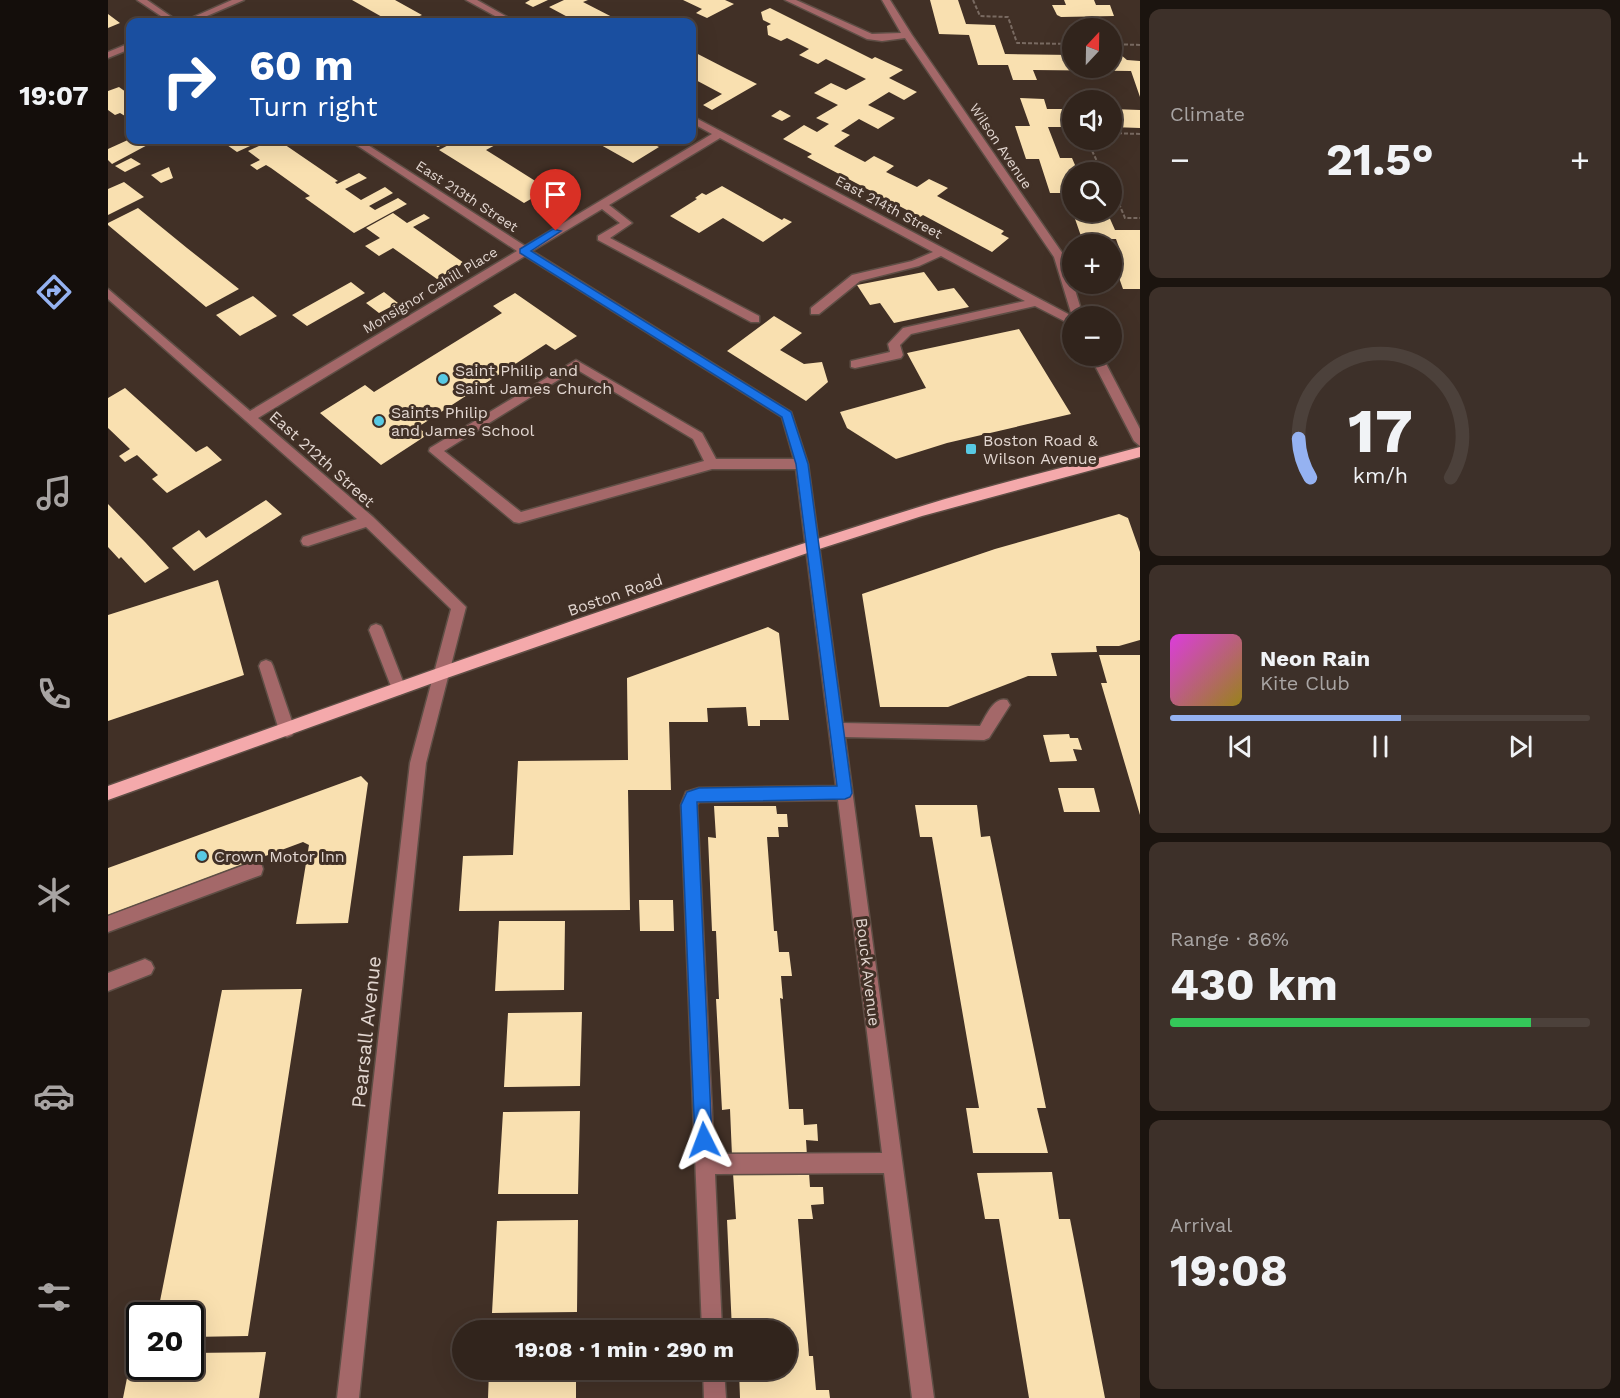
<!DOCTYPE html>
<meta charset="utf-8">
<style>
:root{--surface:#31241c;--page:#3d3029;--text:#f1f3f6;--muted:#a8a4a3;--line:#4c413b;--accent:#95b2f1}
body{margin:0;font-family:"Work Sans",sans-serif;background:var(--page);color:var(--text);height:100vh;display:flex;flex-direction:column;font-size:22px;white-space:nowrap}
*{box-sizing:border-box;margin:0}
p{font-size:20px;color:var(--muted)}
.icon{flex:none;width:33px;height:33px;fill:none;stroke:currentColor;stroke-width:2;stroke-linecap:round;stroke-linejoin:round}
.map{position:relative;flex:1;overflow:hidden}
.side{display:flex;flex-direction:column;gap:9px;padding:9px;background:#1b140f;width:480px}
.side>*{flex:none}
.hud{position:absolute;left:18px;top:18px;width:570px;height:126px;border-radius:12px;box-shadow:0 6px 24px #0002,0 0 0 2px var(--line);background:#1a4fa0;color:#fff;overflow:hidden}
.needle{width:39px;rotate:22deg}
.controls{position:absolute;left:954px;top:18px;display:grid;gap:12px}
.controls a{display:grid;place-items:center;width:60px;height:60px;border-radius:50%;background:var(--surface);box-shadow:0 6px 24px #0002,0 0 0 2px var(--line);font-size:30px}
.speed{position:absolute;left:18px;top:1302px;display:flex;gap:12px;font-size:30px;font-weight:700;text-align:center}
.speed>*{display:grid;place-content:center;width:78px;height:78px;border-radius:50%;background:var(--surface);box-shadow:0 6px 24px #0002,0 0 0 2px var(--line);line-height:1}
.speed .limit{border:3px solid #111;border-radius:9px;background:#fff;color:#111}
.pin{position:absolute;display:grid;place-items:center;width:51px;height:51px;color:#fff;margin:-62px -26px;border-radius:50% 50% 50% 0;rotate:-45deg;box-shadow:0 0 6px #0007}
.pin .icon{rotate:45deg}
.me{position:absolute;width:66px;margin:-33px;rotate:357deg;stroke-linejoin:round;filter:drop-shadow(0 0 4px #0008)}
.turn{display:flex;align-items:center;gap:21px;height:126px;padding:0 24px;font-size:27px}
.turn .icon{width:78px;height:78px;stroke-width:2.5}
.turn b{display:block;font-size:42px;line-height:51px}
.big{font-size:45px;font-weight:700;line-height:1.1}
.side .card{flex:1;display:flex;flex-direction:column;justify-content:center;gap:9px;min-width:0;padding:0 21px;border-radius:12px;background:var(--page)}
.side .dial{align-items:center;gap:0}
.dial svg{height:156px;overflow:visible;fill:none;stroke:var(--line);stroke-width:7;stroke-linecap:round;text-anchor:middle}
.dial text{fill:var(--text);stroke:none}
.song{display:flex;align-items:center;gap:18px}
.cover{width:72px;height:72px;border-radius:9px;background:linear-gradient(135deg,hsl(300 70% 55%),hsl(50 70% 35%))}
.played{height:6px;border-radius:3px;background:linear-gradient(90deg,var(--accent) 55%,var(--line) 55%)}
.keys{display:flex;justify-content:space-around;direction:ltr}
.heat{display:flex;justify-content:space-between;align-items:center;font-size:33px;direction:ltr}
.charge{height:9px;border-radius:4px;background:linear-gradient(90deg,#34c759 86%,var(--line) 0)}
.trip{position:absolute;left:344px;top:1320px;width:345px;height:60px;border-radius:30px;background:var(--surface);box-shadow:0 6px 24px #0002,0 0 0 2px var(--line);font-weight:700;line-height:60px;text-align:center}
main{display:flex;flex:1;min-height:0}
.tab-bar{display:flex;flex-direction:column;width:108px;justify-content:space-around;align-items:center;background:#140e0b;color:var(--muted)}
.tab-bar .icon{width:42px;height:42px}
.tab-bar .current{color:var(--accent)}
.tab-bar b{font-size:27px;color:var(--text)}
.map>svg:first-child{display:block}
.building{fill:#f9e0b0}
.lines{fill:none;stroke-linecap:round;stroke-linejoin:round}
.minor-casing{stroke:#5e4e45;stroke-width:3}
.major-casing{stroke:#5e4e45;stroke-width:3}
.path{stroke:#796a61;stroke-width:2;stroke-dasharray:4 2;stroke-linecap:butt}
.minor{fill:#a46869;fill-rule:evenodd}
.major{fill:#f4a9ab;fill-rule:evenodd}
.route{fill:#1a73e8;stroke:#114b97;stroke-width:1.5}
.poi-dot{fill:#58c9e3;stroke:#413026;stroke-width:2}
.labels{text-anchor:middle;dominant-baseline:central;stroke-width:6;stroke-linejoin:round;paint-order:stroke}
.far-street-label{font-size:14px;fill:#e2d6d0;stroke:#413026}
.poi-label{font-size:16px;fill:#e2d6d0;stroke:#413026;text-anchor:start}
.street-label{font-size:16px;fill:#e2d6d0;stroke:#413026}
.near-street-label{font-size:20px;fill:#e2d6d0;stroke:#413026}
</style>
<main>
<nav class="tab-bar">
<b>19:07</b>
<svg class="icon current" aria-label="directions" viewBox="0 0 24 24"><path d="M12 3l9 9-9 9-9-9zM9 14v-3h6M13 9l2 2-2 2"/></svg>
<svg class="icon" aria-label="music" viewBox="0 0 24 24"><path d="M9 18V5l10-2v13"/><circle cx="6" cy="18" r="3"/><circle cx="16" cy="16" r="3"/></svg>
<svg class="icon" aria-label="phone" viewBox="0 0 24 24"><path d="M5 4h4l2 5-3 2q2 4 5 5l2-3 5 2v4C11 20 4 13 5 4z"/></svg>
<svg class="icon" aria-label="climate" viewBox="0 0 24 24"><path d="M12 3v18M4 7l16 10M4 17L20 7"/></svg>
<svg class="icon" aria-label="car" viewBox="0 0 24 24"><path d="M5 17H2v-5l4-1 3-4h7l3 4 3 1v5h-3M9 17h6M6 11h13"/><circle cx="7" cy="17" r="2"/><circle cx="17" cy="17" r="2"/></svg>
<svg class="icon" aria-label="filters" viewBox="0 0 24 24"><path d="M4 7h16M4 17h16"/><circle cx="9" cy="7" r="2"/><circle cx="15" cy="17" r="2"/></svg>
</nav>
<div class="map">
<svg width="1032" height="1398" viewBox="0 0 1032 1398">
<rect width="100%" height="100%" fill="#413026"/>
<path class="building" d="M244 0H287L314 15 298 22H283Z
M422 0H440L425 7 417 3Z
M456 0H480L475 2 510 20 518 16 530 22H469L441 7Z
M575 0H617L626 4 599 18 588 13 594 9Z
M822 0H850L858 24 887 25 897 54 964 55V68H1004V55H1013L1019 60 1032 61V97L1023 71 925 70 929 80H905L900 65H870L861 35 831 34Z
M956 0H986L988 5H1002L1006 16 953 17 949 15 944 5H958Z
M662 8 764 59 767 57 795 70 781 78 809 92 796 100 781 92 760 105 787 118 770 129 751 119 733 131 742 135 726 146 757 162 766 156 786 166 778 172 809 187 821 179 840 188 829 196 896 231 893 234 901 238 884 252 815 215 812 217 699 157 704 154 675 139 696 125 709 132 721 124 708 118 730 105 706 93 723 83 738 90 758 79 718 59 710 64 691 55 701 49 679 38 673 41 660 35 659 26 663 24 655 20 653 12Z
M0 14 12 23 0 28Z
M584 51 619 69 649 84 604 110 595 105 614 94 584 78Z
M11 87 22 95V114L17 116 12 113 7 115 0 110V91Z
M912 98 936 99 939 109H964V127H940L952 158H964L970 172H964V212H999L1007 230H1032V289H1015L1004 258V253H1013L1008 239H974L958 193H942L931 159H918L907 126H922Z
M1004 109 1032 110V128L1004 127Z
M672 110 683 116 674 121 663 116Z
M22 139 41 140 45 142 4 164 0 160V149Z
M130 140H155L129 152 119 145Z
M164 140H170L230 181 227 182 229 184 251 173 259 178 237 189 253 200 277 187 285 193 261 206 267 210 290 198 299 204 246 233 197 198 202 196 163 168 158 165 149 170 142 165 152 160 140 151Z
M317 140H345L330 147Z
M350 140H385L391 143 378 150 440 189 416 203 331 150Z
M484 140H537L551 147 525 163Z
M23 158 33 164 17 172 7 166Z
M61 167 65 178 53 183 43 175Z
M16 182 36 197 0 215V189Z
M614 186 674 220 676 218 684 222 655 242 615 218 591 233 562 216 589 199 587 198 594 193 598 195Z
M30 208 79 248 131 289 98 307 0 225V223Z
M285 213 299 223 316 214 322 218 305 227 356 263 329 279 285 248 271 256 257 246 272 238 258 228Z
M816 272 830 291 846 288 861 307 786 323 772 303 762 305 749 285Z
M243 282 257 293 199 326 184 315Z
M276 292 290 303 271 313 258 303Z
M407 293 469 336 447 350 438 344 310 427 319 435 273 465 212 413 257 385 266 392 394 313 385 306Z
M145 296 169 316 132 336 108 315Z
M666 316 694 333 672 350 696 364 714 362 720 382 698 401 619 351Z
M911 329 963 414 839 443 788 459 739 428 732 412 818 388 799 353Z
M17 388 88 452 99 446 114 460 59 493 44 479 50 475 29 455 17 462 11 456 22 449 0 428V398Z
M158 500 174 514 86 571 64 548 91 530 98 538Z
M0 504 37 542 61 568 37 583 13 557 11 559 0 547Z
M1011 514 1020 518 1032 552V640L1011 646H988L989 652 943 653 949 676H920L840 707H772L754 594 887 549Z
M110 580 136 675 0 721V615Z
M660 627 671 633 681 720H652V726H640L638 707 599 708 600 722H561L563 790H520L522 910 351 911 355 856 405 855 410 761 520 760 519 678Z
M991 655H1032V815L993 683H999Z
M961 734 962 738H970L974 750 965 749 969 761 942 762 935 735Z
M253 776 260 783 240 923 188 924 201 845 195 842 0 915V868Z
M950 788H986L992 812H956Z
M807 805H869L873 837 882 836 938 1108H929L940 1153H865L858 1108H871L824 837H812Z
M606 806H668L669 814H679L680 827H670L671 837H659L666 931H669L671 952H681L684 976H673L675 999 672 998 681 1109H695L696 1125 709 1124 710 1141 698 1140 699 1156H624L622 1109 614 1110 608 999H611L608 931H604L600 837 608 838Z
M531 900H565L566 931H532Z
M391 921H457L456 990 387 991Z
M194 989 140 1336 82 1337V1316H49L114 990Z
M474 1012 472 1086 396 1087 400 1013Z
M472 1111 470 1194H390L395 1112Z
M944 1172 951 1219H962L997 1398H921L891 1219H877L869 1173Z
M625 1173H701L702 1187H715L716 1204 703 1205 705 1219H690L701 1356H705L708 1390H721L722 1398H632L631 1370H678V1330H624L619 1220 628 1219Z
M470 1220 469 1312 384 1313 389 1221Z
M158 1352 151 1398H15L24 1353H32V1366H82V1353Z
M381 1370H468V1398H380Z"/>
<g class="lines">
<defs>
<path id="minor" d="M29 0H39L71 22H62Z
M124 0H136L85 22H74Z
M358 0H369L408 22H398Z
M677 0H688L764 34 793 33 774 0H782L804 35 957 257 975 316H964V325L927 306 803 334 792 345 795 355 793 358 747 368 743 367V361L782 352 780 344 795 328 917 301 833 256 811 266 752 281 711 314H703V308L744 275 804 261 825 252 612 138 501 205 524 223 502 238 651 316V322H643L490 240V236L512 223 494 209 424 251 683 412 700 464 735 723 872 726C878 716 886 696 899 700L902 705 881 738 876 740 737 737 826 1398H804L776 1173 607 1174 614 1330H594L573 805 578 792 591 788 728 786 688 469H604L411 523 406 522 321 451 322 448 468 360 594 433 608 459H686L674 417 417 256 150 418 265 517 358 607 318 763 251 1398H229L302 763 343 609 258 527 200 546 195 545 193 541 195 537 249 519 0 299V289L142 411 409 251 241 140H252L417 246 604 134 584 123V116L964 316 946 257 797 38 774 41 759 39ZM468 369 585 439 596 461 413 512 336 451ZM730 800 774 1153 606 1154 589 805 591 802Z
M22 43V49L0 58V52Z
M982 356H994L1032 429V446L1026 441Z
M268 624 273 626 275 630 298 689 296 693 291 695 286 693 284 689 261 630 263 626Z
M158 660 163 662 165 666 187 730 184 735 179 737 174 735 171 730 151 666 153 662Z
M147 861 153 863 155 869 153 875 0 932V916Z
M37 959 43 962 46 968 43 974 0 991V973Z
M595 1370H616L618 1398H596Z"/>
<path id="major" d="M1032 447V457L814 516 708 550 336 679 0 800V786C269 690 538 591 811 507 883 485 958 467 1032 447Z"/>
</defs>
<use href="#minor" class="minor-casing"/>
<use href="#major" class="major-casing"/>
<path class="path" d="M865 0 872 16 900 17 909 43 964 44
M1004 44 1032 45
M1004 133 1032 134
M979 140 994 172
M1004 187 1017 218H1032"/>
<use href="#minor" class="minor"/>
<use href="#major" class="major"/>
</g>
<path class="route" d="M445 229 453 231 423 251 683 412 700 464 744 793 742 797 737 799 589 802 604 1140 602 1146 596 1149 590 1146 587 1140 573 805 579 792 591 788 729 786 688 464 674 417 412 253V249Z"/>
<g class="poi-dot">
<circle cx="335" cy="379" r="6"/>
<circle cx="271" cy="421" r="6"/>
<rect x="857" y="443" width="12" height="12" rx="3"/>
<circle cx="94" cy="856" r="6"/>
</g>
<g class="labels">
<g class="far-street-label">
<text transform="translate(893 146) rotate(56)">Wilson Avenue</text>
<text transform="translate(359 196) rotate(33)">East 213th Street</text>
<text transform="translate(781 207) rotate(28)">East 214th Street</text>
<text transform="translate(322 290) rotate(-31)">Monsignor Cahill Place</text>
</g>
<g class="poi-label">
<text x="347" y="370">Saint Philip and<tspan x="347" dy="18">Saint James Church</tspan></text>
<text x="283" y="412">Saints Philip<tspan x="283" dy="18">and James School</tspan></text>
<text x="875" y="440">Boston Road &amp;<tspan x="875" dy="18">Wilson Avenue</tspan></text>
<text x="106" y="856">Crown Motor Inn</text>
</g>
<g class="street-label">
<text transform="translate(214 459) rotate(42)">East 212th Street</text>
<text transform="translate(507 595) rotate(-19)">Boston Road</text>
<text transform="translate(760 972) rotate(83)">Bouck Avenue</text>
</g>
<g class="near-street-label">
<text transform="translate(258 1032) rotate(-84)">Pearsall Avenue</text>
</g>
</g>
</svg>
<div class="controls">
<a><svg class="needle" viewBox="-14 -14 28 28"><path d="M0-13l5 13h-10z" fill="#e53935"/><path d="M0 13l5-13h-10z" fill="#a8a4a3"/></svg></a>
<a><svg class="icon" aria-label="sound" viewBox="0 0 24 24"><path d="M4 9h4l5-4v14l-5-4H4zM17 9q2 3 0 6"/></svg></a>
<a><svg class="icon" aria-label="search" viewBox="0 0 24 24"><circle cx="10" cy="10" r="6"/><path d="M15 15l6 6"/></svg></a>
<a>+</a>
<a>−</a>
</div>
<div class="speed"><div class="limit">20</div></div>
<div class="pin" style="left:448px;top:231px;background:#d93025"><svg class="icon" aria-label="arrive" viewBox="0 0 24 24"><path d="M6 21V4h12l-3 4 3 4H6"/></svg></div>
<svg class="me" style="left:596px;top:1140px" viewBox="-20 -20 40 40"><path d="M0-17L14 15 0 8-14 15z" fill="#1a73e8" stroke="#fff" stroke-width="4"/></svg>
<div class="trip">19:08 · 1 min · 290 m</div>
<div class="hud">
<div class="turn"><svg class="icon" aria-label="right" viewBox="0 0 24 24"><path d="M7 20v-9h11M14 6l5 5-5 5"/></svg><div><b>60 m</b>Turn right</div></div>
</div>
</div>
<section class="side">
<div class="card"><p>Climate</p>
<div class="heat"><a>−</a><b class="big">21.5°</b><a>+</a></div>
</div>
<div class="card dial"><svg viewBox="0 0 100 80">
<path d="M14 69A42 42 0 1 1 86 69"/>
<path d="M14 69A42 42 0 0 1 8 49" stroke="#95b2f1"/>
<text x="50" y="56" font-size="32" font-weight="700">17</text>
<text x="50" y="72" font-size="11">km/h</text>
</svg></div>
<div class="card">
<div class="song"><i class="cover"></i><div><b>Neon Rain</b><p>Kite Club</p></div></div>
<div class="played"></div>
<div class="keys"><svg class="icon" aria-label="previous" viewBox="0 0 24 24"><path d="M18 5L8 12l10 7zM5 5v14"/></svg><svg class="icon" aria-label="pause" viewBox="0 0 24 24"><path d="M8 5v14M16 5v14"/></svg><svg class="icon" aria-label="next" viewBox="0 0 24 24"><path d="M6 5l10 7-10 7zM19 5v14"/></svg></div>
</div>
<div class="card"><p>Range · 86%</p><b class="big">430 km</b><div class="charge"></div></div>
<div class="card"><p>Arrival</p><b class="big">19:08</b></div>
</section>
</main>
